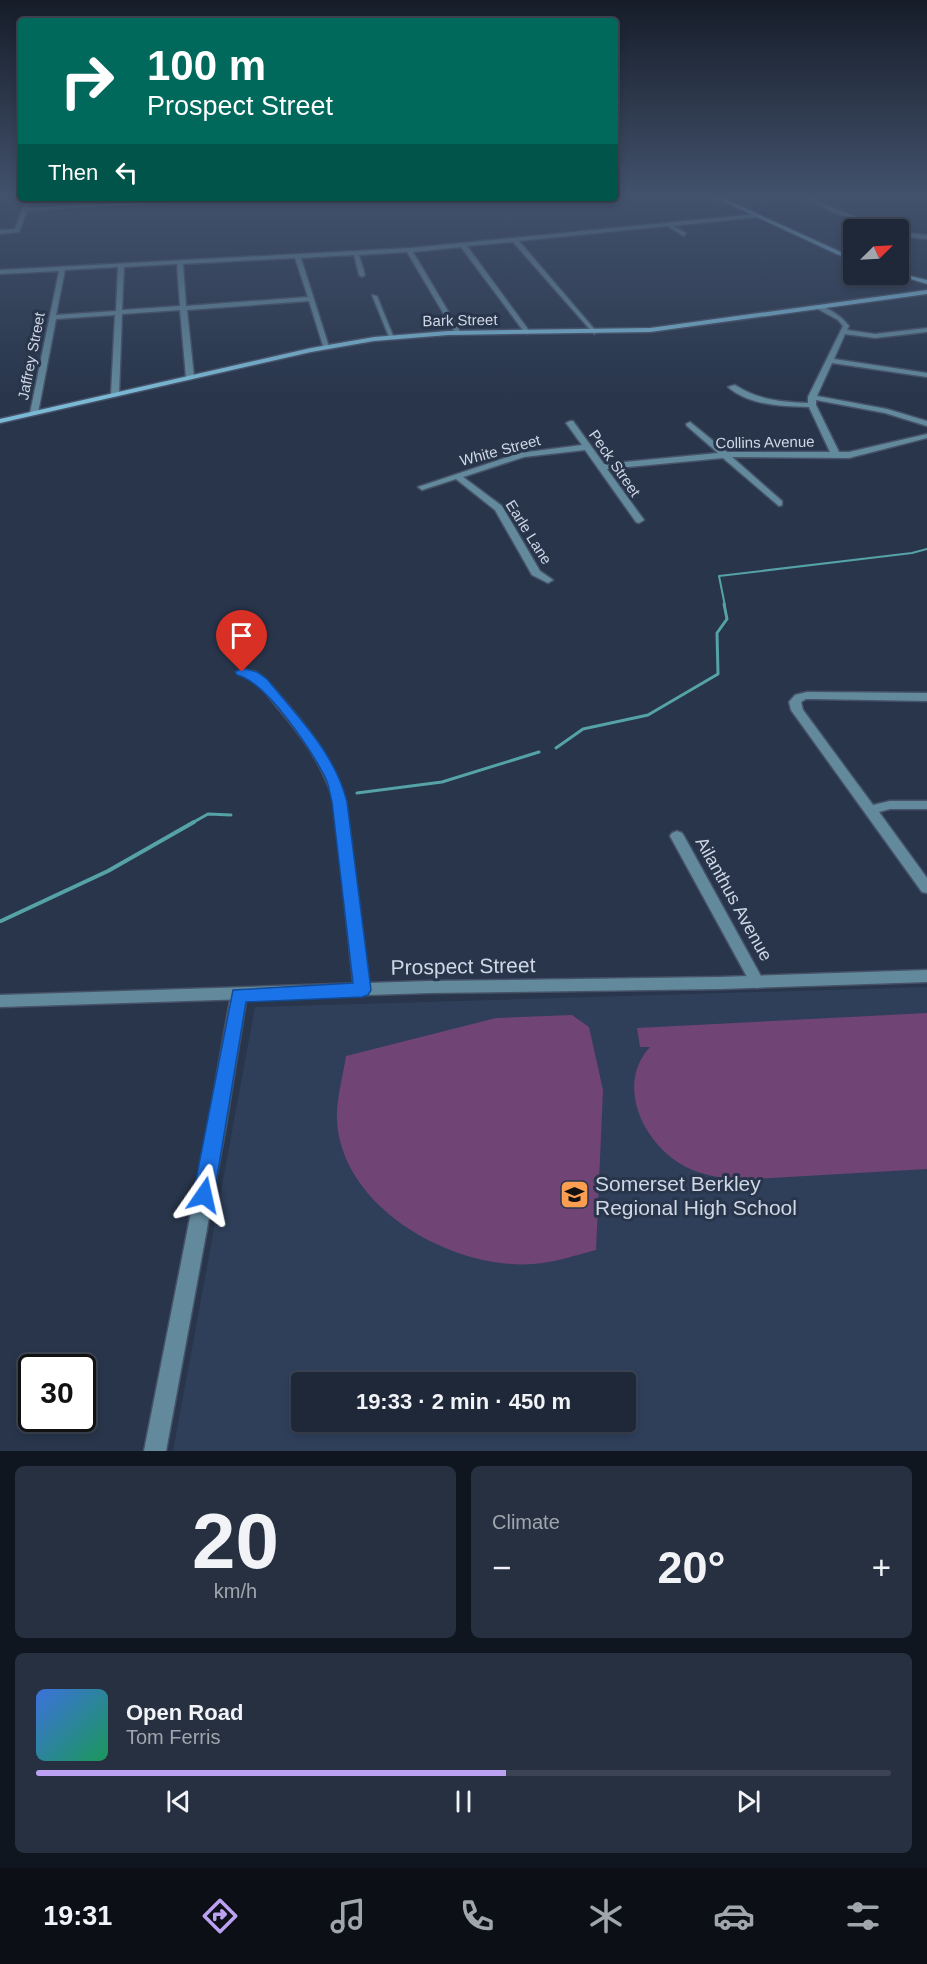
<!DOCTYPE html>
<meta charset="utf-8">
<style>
:root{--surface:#1e2838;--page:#263040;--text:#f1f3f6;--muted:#a1a6ae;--line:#3c4453;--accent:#bca0f2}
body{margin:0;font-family:Arial,sans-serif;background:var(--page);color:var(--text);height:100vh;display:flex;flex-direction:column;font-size:22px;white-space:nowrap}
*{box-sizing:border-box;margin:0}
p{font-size:20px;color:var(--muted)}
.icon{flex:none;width:33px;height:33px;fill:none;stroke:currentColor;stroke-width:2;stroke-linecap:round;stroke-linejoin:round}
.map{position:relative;height:1451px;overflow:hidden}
.sheet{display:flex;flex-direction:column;gap:15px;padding:15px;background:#10161f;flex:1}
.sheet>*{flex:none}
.top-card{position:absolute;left:18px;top:18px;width:600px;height:183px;border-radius:6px;box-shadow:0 3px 9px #0003,0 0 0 2px var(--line);background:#00695c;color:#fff;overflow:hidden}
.needle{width:39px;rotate:66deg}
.controls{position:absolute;left:843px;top:219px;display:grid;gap:12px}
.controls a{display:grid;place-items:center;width:66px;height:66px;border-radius:6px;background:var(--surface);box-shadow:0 3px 9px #0003,0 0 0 2px var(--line);font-size:30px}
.speed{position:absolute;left:18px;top:1354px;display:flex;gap:12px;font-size:30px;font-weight:700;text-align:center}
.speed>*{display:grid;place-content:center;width:78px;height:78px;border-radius:50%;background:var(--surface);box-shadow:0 3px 9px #0003,0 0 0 2px var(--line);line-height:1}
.speed .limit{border:3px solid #111;border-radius:9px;background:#fff;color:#111}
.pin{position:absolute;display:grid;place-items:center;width:51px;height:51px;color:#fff;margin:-62px -26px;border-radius:50% 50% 50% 0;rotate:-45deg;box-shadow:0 0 6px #0007}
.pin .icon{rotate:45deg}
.me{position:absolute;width:66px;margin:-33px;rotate:11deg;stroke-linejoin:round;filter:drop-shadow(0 0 4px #0008)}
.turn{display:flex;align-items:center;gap:21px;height:126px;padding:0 30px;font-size:27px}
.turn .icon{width:78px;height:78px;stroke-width:2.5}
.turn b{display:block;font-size:42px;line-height:51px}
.then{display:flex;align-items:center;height:57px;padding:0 30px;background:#0003;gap:12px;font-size:22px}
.big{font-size:45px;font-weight:600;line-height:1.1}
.sheet .card{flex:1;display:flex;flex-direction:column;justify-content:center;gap:9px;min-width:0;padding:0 21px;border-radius:9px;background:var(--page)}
.sheet .dial{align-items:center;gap:0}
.dial b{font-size:78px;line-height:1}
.song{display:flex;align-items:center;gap:18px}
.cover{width:72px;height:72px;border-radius:9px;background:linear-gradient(135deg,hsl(220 70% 55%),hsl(150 70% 35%))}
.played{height:6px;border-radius:3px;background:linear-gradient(90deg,var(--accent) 55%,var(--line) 55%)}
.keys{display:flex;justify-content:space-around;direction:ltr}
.heat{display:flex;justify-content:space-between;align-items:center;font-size:33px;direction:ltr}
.sheet .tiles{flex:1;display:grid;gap:15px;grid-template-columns:1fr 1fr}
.card:last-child{grid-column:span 2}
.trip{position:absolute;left:291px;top:1372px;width:345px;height:60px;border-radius:6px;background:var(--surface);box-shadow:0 3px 9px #0003,0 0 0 2px var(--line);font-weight:600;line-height:60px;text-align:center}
.tab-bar{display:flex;height:96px;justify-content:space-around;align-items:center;background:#0c1016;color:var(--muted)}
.tab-bar .icon{width:42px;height:42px}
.tab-bar .on{color:var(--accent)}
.tab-bar b{font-size:27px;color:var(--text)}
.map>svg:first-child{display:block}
.built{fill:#2f3f5a;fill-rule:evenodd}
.green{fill:#704475}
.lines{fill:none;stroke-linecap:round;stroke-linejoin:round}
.stream-far2{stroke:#55a2a7;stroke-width:2}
.stream-far1{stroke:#55a2a7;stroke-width:3}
.stream{stroke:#55a2a7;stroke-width:4}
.minor-casing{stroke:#465267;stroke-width:3}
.tertiary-casing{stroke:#465267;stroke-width:3}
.secondary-casing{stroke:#465267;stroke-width:3}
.minor{fill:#638a9c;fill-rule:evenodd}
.tertiary{fill:#638a9c;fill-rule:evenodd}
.secondary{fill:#7bbad7;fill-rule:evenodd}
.route{fill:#1a73e8;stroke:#114b97;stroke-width:1.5}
.labels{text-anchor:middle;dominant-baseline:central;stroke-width:6;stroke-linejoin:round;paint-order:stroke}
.far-street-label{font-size:15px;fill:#cfd7e5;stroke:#28354b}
.street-label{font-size:18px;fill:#cfd7e5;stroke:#28354b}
.near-street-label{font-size:21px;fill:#cfd7e5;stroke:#28354b}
.near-poi-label{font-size:21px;fill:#cfd7e5;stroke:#28354b;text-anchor:start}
</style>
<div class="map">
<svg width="927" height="1451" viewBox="0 0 927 1451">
<rect width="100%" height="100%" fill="#28354b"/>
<path class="built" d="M927 987V1451H173L255 1007ZM302 1383H626V1422H302Z"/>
<path class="green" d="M927 1013V1169L735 1180C718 1177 702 1175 686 1167 645 1146 614 1086 650 1047H640L637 1028Z
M572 1015 589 1027 603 1090 596 1250C576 1255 554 1263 533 1264 453 1270 341 1208 337 1120 336 1100 343 1076 346 1056L496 1018Z"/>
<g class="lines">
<path class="stream-far2" d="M725 606 719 576 912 553 927 549"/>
<path class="stream-far1" d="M556 748 583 729 648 715 718 674 717 633 727 619 724 604
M357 793 442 782 539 752
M192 823 208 814 231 815"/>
<path class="stream" d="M1 921 108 871 194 822"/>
<defs>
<path id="minor" d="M792 194C810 194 821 204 837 210 853 216 868 220 882 230H875L856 219 832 212 813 201Z
M26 198H32L28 208 230 198 27 211 19 232 0 234V230L15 229Z
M756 214 758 217 673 226 686 233 684 236 667 226 519 241 596 331V333L594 334 513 242 467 246 530 332 527 334 525 333 461 247 413 252 461 333 460 334 455 333 407 252 359 255 365 275 362 277 359 275 354 255 301 258 329 347 323 346 309 301 187 310 194 377 190 379 186 377 180 310 122 314 119 394 115 396 111 394 115 315 56 319 38 413 34 415 30 413 59 271 0 274V270L411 248ZM295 258 308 297 186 306 183 264ZM177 264 180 306 122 310 124 267ZM118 267 116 311 56 315 65 270Z
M898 232 927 235V239L898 236Z
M372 295 377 296 394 338 389 337Z
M816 306C828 306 842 317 849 326L847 330 875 334 927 328V332L875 338 845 334 834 359 927 373V377L832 363 817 396 887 409 927 421V426L885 413 816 400V405L839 452H849L927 434V438L849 458 732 457 782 501V505L779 506 723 458 607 469 644 520 639 523 636 522 585 450 524 457 463 477 502 506 540 571 553 580 548 583 532 575 495 510 456 479 422 490 418 487 520 453 582 445 566 423 570 421H573L604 464 718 453 687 426 686 424 690 422 727 452H830L809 407C782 406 750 406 728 387L735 385C758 400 781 402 808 403V397L843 326 838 320 816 308Z
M242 669C246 670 252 671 256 672 267 678 275 690 283 699 310 730 335 761 346 802L370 990 367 994 362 996 357 994 354 990 334 802C323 765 302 736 277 707 271 699 264 690 256 683 250 678 242 677 236 672Z
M807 692 927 693V701L813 699H806L801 702 803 710 873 805 890 801H927V809H890L879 812 927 878V893L922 892 791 710 789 702 795 695Z
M677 831 682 833 684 836 762 978 765 982 762 986 757 988 752 986 670 836 672 833Z
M239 989 244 991 247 995 225 1131 166 1451H144L207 1131 231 995 234 991Z"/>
<path id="tertiary" d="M927 970V982L720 989 429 993 0 1007V995L429 981 720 977Z"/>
<path id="secondary" d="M707 194H714L854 258V262Z
M898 273 927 280V284L894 274H898Z
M927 290V294L650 332 448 335 374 341 311 352 0 423V419L311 348 374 337 448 331 650 328Z"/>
</defs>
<use href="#minor" class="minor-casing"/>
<use href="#tertiary" class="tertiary-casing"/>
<use href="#secondary" class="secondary-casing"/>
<use href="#minor" class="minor"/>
<use href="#tertiary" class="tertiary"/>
<use href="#secondary" class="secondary"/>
</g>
<linearGradient id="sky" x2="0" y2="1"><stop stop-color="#161d29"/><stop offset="0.49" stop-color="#42516c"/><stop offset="1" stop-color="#42516c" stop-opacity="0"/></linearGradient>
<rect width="927" height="398" fill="url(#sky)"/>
<path class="route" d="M242 668 257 672 267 679C298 717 335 753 347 802L371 990 368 995 362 997 246 1002 214 1195 211 1202 204 1205 196 1202 193 1195 233 990 353 983 332 802C330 794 329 786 326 779 312 751 267 682 237 675L235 672Z"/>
<defs>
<symbol id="school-square" viewBox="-11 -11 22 22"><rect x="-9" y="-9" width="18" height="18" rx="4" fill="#fb9e51" stroke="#28354b"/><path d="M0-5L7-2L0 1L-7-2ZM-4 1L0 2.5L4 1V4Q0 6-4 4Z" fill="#111"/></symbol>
</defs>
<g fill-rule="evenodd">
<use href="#school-square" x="558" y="1178" width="33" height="33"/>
</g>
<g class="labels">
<g class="far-street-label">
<text transform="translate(460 320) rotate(-1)">Bark Street</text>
<text transform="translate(31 356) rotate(-79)">Jaffrey Street</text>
<text transform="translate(765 442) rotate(-1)">Collins Avenue</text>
<text transform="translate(500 450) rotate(-15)">White Street</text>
<text transform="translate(615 463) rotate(55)">Peck Street</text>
<text transform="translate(529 532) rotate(58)">Earle Lane</text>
</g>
<g class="street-label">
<text transform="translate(734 899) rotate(61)">Ailanthus Avenue</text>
</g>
<g class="near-street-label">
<text transform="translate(463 966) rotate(-1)">Prospect Street</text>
</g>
<g class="near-poi-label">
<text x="595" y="1183">Somerset Berkley<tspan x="595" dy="24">Regional High School</tspan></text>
</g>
</g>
</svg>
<div class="controls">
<a><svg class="needle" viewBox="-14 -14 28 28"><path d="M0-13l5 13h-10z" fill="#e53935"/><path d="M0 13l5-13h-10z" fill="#a1a6ae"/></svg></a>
</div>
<div class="speed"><div class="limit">30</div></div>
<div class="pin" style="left:242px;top:672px;background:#d93025"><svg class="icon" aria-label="arrive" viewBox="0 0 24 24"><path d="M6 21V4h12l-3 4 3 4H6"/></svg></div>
<svg class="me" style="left:204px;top:1195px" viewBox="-20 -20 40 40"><path d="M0-17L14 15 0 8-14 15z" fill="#1a73e8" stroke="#fff" stroke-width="4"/></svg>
<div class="trip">19:33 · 2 min · 450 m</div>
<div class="top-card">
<div class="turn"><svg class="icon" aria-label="right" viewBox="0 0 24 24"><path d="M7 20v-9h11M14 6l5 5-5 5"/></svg><div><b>100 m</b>Prospect Street</div></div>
<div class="then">Then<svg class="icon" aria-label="left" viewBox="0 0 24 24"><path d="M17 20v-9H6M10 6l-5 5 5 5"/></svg></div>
</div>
</div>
<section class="sheet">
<div class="tiles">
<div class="card dial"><b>20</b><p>km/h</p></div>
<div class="card"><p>Climate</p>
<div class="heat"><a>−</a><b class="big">20°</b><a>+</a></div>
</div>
<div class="card">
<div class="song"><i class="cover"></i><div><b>Open Road</b><p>Tom Ferris</p></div></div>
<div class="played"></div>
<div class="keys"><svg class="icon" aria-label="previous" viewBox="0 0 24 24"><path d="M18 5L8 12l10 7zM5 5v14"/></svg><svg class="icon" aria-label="pause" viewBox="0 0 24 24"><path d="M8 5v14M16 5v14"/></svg><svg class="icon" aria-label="next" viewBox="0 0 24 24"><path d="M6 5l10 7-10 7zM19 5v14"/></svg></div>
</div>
</div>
</section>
<nav class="tab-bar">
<b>19:31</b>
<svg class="icon on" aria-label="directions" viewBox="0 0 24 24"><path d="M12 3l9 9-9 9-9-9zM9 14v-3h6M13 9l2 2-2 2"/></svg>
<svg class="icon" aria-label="music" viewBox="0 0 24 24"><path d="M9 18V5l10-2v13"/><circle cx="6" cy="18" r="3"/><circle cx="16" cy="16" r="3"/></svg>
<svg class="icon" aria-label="phone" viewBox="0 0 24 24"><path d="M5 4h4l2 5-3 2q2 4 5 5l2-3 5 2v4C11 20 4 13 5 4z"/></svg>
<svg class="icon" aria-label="climate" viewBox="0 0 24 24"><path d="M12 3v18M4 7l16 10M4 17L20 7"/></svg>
<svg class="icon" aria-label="car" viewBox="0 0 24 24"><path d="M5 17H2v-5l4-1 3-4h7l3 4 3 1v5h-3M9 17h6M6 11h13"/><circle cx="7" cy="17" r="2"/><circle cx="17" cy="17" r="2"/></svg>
<svg class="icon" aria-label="filters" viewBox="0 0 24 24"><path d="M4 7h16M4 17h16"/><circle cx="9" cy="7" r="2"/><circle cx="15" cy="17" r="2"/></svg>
</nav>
